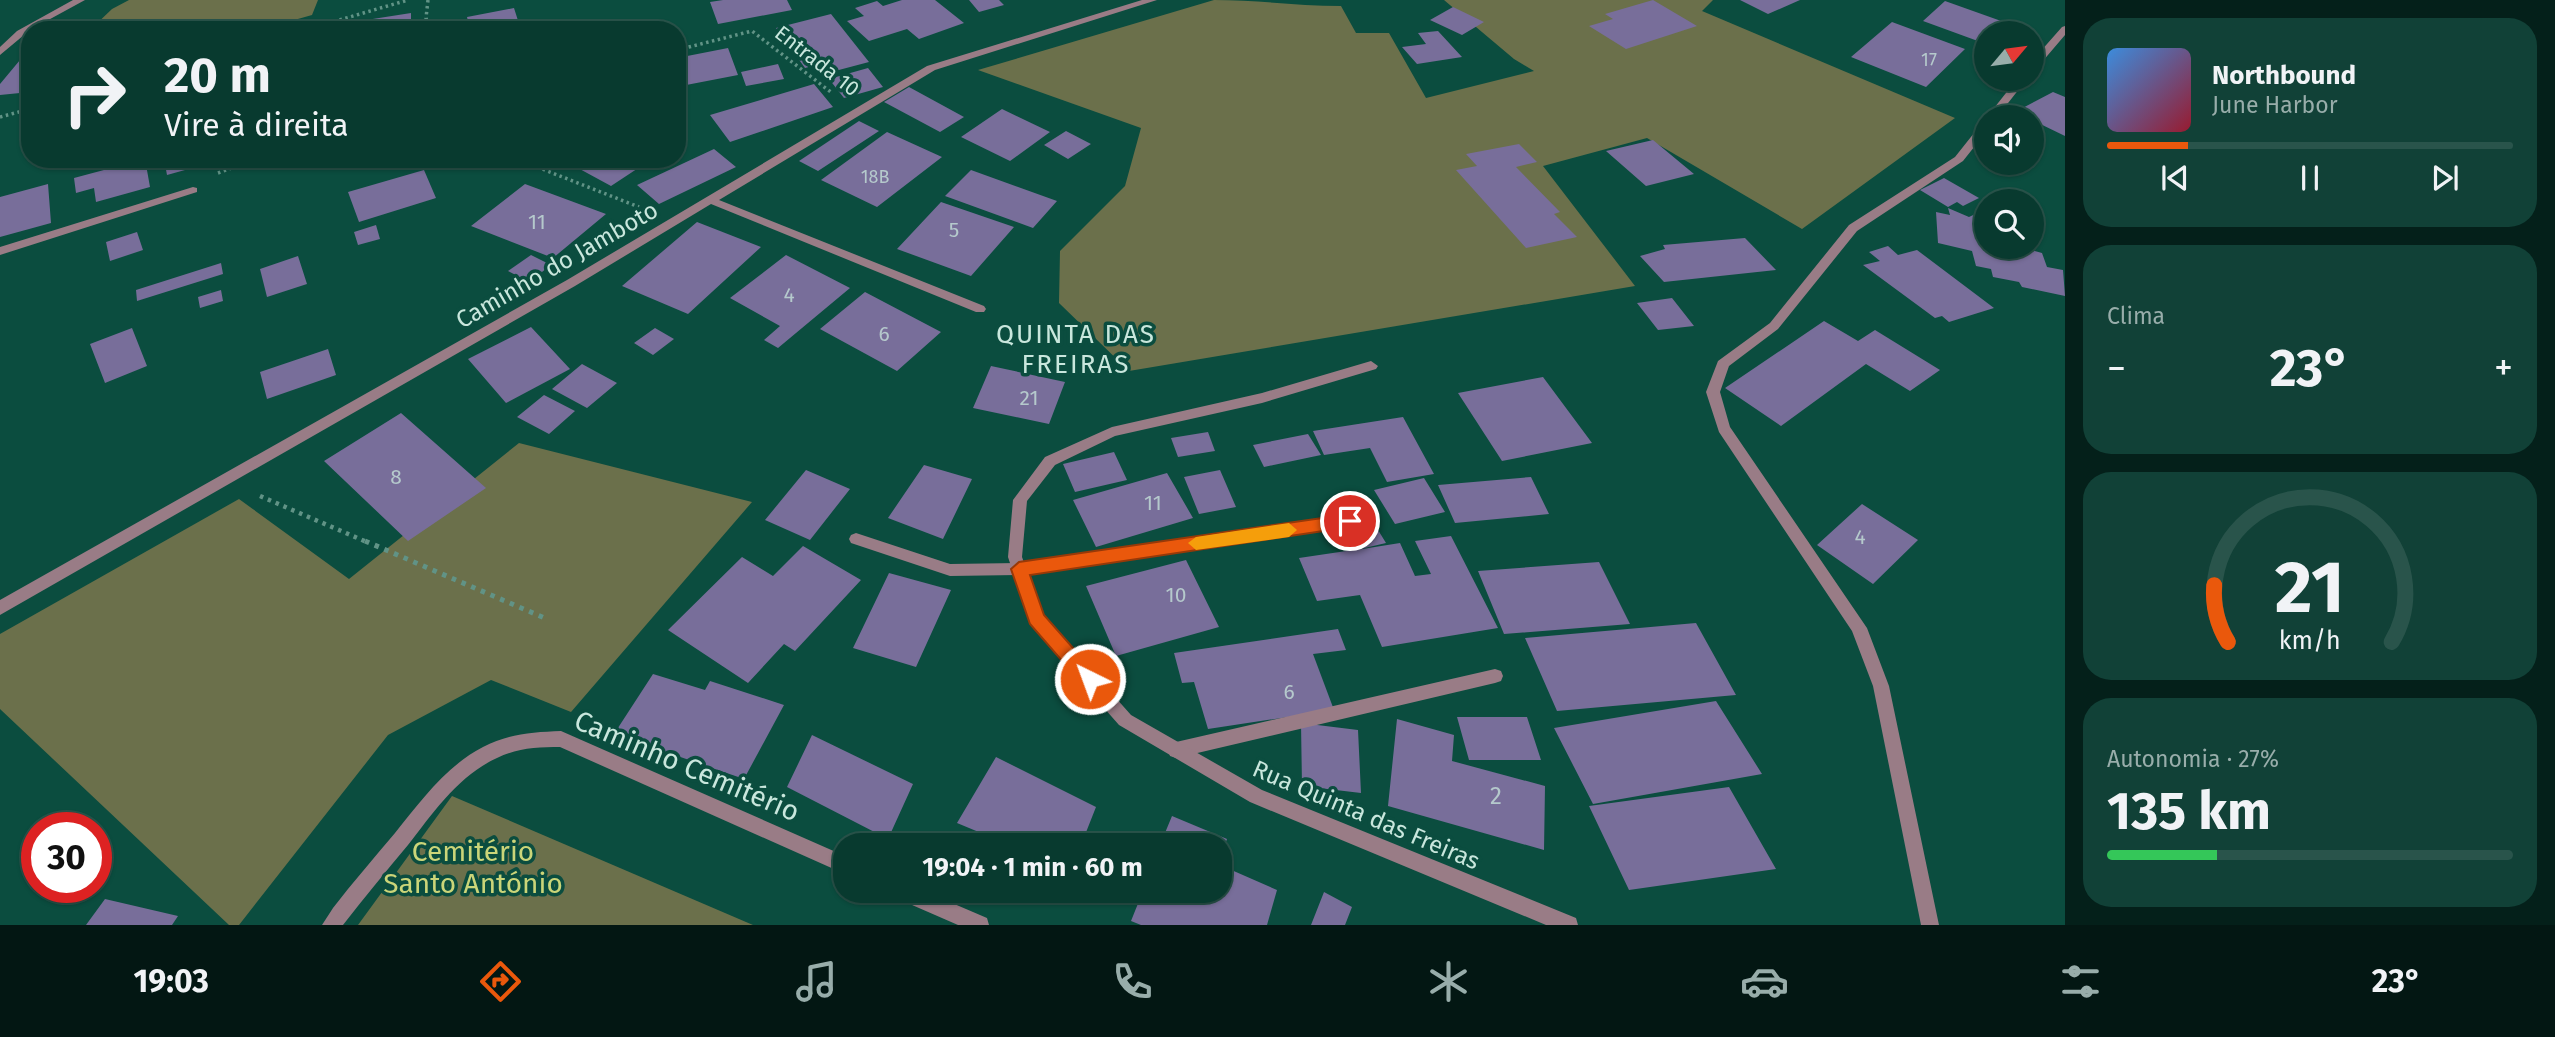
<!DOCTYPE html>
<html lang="pt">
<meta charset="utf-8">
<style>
:root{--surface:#083a2f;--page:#114137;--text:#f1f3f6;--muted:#98adaa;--line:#29544b;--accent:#ea580c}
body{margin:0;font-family:"Fira Sans",sans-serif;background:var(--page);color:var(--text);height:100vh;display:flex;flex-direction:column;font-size:26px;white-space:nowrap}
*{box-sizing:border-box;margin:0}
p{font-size:23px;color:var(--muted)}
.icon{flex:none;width:38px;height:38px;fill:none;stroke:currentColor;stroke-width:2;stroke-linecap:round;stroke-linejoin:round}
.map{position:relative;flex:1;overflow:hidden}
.panel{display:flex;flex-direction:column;gap:18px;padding:18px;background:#04201a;width:490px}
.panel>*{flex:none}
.guide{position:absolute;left:21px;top:21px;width:665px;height:147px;border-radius:28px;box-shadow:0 2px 5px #0004,0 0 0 2px var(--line);background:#083a2f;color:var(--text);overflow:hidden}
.needle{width:46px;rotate:61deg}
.tools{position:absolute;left:1974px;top:21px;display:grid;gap:14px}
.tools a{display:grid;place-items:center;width:70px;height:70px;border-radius:50%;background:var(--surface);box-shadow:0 2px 5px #0004,0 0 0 2px var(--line);font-size:35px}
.speed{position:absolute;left:21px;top:812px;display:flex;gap:14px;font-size:35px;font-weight:700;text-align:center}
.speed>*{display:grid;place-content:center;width:91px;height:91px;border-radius:50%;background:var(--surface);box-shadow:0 2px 5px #0004,0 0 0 2px var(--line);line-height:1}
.speed .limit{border:10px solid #d22;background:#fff;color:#111}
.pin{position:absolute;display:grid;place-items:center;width:60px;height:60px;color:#fff;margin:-30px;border:4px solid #fff;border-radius:50%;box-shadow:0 2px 7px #0007}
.me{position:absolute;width:77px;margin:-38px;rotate:318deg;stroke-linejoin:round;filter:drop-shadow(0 0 5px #0008)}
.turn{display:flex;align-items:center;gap:24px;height:147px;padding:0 28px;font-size:32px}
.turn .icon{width:91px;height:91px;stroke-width:2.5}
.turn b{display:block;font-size:49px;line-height:60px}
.big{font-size:52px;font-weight:700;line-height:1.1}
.panel .card{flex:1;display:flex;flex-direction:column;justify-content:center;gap:10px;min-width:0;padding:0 24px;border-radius:28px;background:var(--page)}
.panel .dial{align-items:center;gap:0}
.dial svg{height:182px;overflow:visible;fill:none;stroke:var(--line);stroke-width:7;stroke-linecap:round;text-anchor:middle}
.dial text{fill:var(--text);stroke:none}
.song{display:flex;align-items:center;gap:21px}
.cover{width:84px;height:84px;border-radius:10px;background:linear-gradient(135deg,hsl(210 70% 55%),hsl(350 70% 35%))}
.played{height:7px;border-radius:4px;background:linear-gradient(90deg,var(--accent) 20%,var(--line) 20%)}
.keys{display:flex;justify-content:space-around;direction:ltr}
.heat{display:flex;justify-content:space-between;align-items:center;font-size:38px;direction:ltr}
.charge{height:10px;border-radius:5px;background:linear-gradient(90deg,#34c759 27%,var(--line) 0)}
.trip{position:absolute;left:833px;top:833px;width:399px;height:70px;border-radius:28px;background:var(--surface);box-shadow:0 2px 5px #0004,0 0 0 2px var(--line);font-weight:700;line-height:70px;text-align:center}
.tab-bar{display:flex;height:112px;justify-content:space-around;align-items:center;background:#031713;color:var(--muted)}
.tab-bar .icon{width:49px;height:49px}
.tab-bar .active{color:var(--accent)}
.tab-bar b{font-size:32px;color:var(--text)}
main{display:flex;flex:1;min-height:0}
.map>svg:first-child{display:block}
.green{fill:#6b704b}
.building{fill:#786e9a}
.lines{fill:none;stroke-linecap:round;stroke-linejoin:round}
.path-far2{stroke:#619386;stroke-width:3.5;stroke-dasharray:2.5 3.5;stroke-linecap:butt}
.path-far1{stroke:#619386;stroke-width:4.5;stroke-dasharray:3.5 5;stroke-linecap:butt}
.path{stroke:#619386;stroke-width:5;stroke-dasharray:4.5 6;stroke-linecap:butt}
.lane{fill:#997c86;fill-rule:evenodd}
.street{fill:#997c86;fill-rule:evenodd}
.route{fill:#ea580c;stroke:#983908;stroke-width:2}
.slow{fill:#f59e0b}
.labels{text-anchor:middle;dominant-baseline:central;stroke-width:7;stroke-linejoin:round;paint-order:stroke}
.far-number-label{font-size:18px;fill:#b5c9cc}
.far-street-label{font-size:21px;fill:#c9e7dd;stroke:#0b4d3f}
.number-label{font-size:21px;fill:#b5c9cc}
.street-label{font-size:24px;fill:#c9e7dd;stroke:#0b4d3f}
.near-number-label{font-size:24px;fill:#b5c9cc}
.neighbourhood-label{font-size:26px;letter-spacing:2px;fill:#c9e7dd;stroke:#0b4d3f}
.near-street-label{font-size:28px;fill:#c9e7dd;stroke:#0b4d3f}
.near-park-label{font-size:28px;fill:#cbd579;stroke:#0b4d3f}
</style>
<main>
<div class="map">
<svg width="2065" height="925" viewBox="0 0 2065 925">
<rect width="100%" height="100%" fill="#0b4d3f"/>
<path class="green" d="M129 0H318L312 15 259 30H90L112 9Z
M1214 0C1257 0 1298 6 1341 6L1356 33H1389L1426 98 1534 71 1514 59 1444 0H1713L1702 11 1955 118 1802 229 1647 138 1543 166 1635 286 1129 371 1059 303 1060 251 1125 186 1141 128 978 70Z
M519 443 752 502 571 712 491 680 388 735 239 925H229L0 709V634L239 499 349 579Z
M452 796 753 925H358Z"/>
<path class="building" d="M723 0H787L792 10 718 24 710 2Z
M902 0H935L964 23 919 39 907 29 869 41 847 21 864 16 855 8 877 1 883 6Z
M969 0H999L1004 5 979 12Z
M1653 0 1697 26 1626 49 1589 26 1613 19 1605 14Z
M1740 0H1800L1768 14Z
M1945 1 2018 27 2012 33H1986V44L1923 21Z
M1453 7 1484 22 1462 35 1430 20Z
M514 8 521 30H470L467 17Z
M411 13V30H347V23Z
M831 14 869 62 835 71 828 62 805 68 776 28Z
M616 19 614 30H569L571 22Z
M1892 22 1965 49 1926 87 1851 57Z
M1438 31 1462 57 1417 64 1402 47 1426 44 1418 33Z
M30 48V92L0 95V84Z
M728 48 738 75 681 86 677 58Z
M778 64 784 79 746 86 741 72Z
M868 68 883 87 844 98 829 79Z
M814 84 833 107 730 142 710 115Z
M909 87 964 117 940 132 884 102Z
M2053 92 2065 97V136L2032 120V117L2015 112Z
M1002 109 1050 132 1010 161 961 137Z
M859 121 879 131 818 171 799 161Z
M1066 131 1091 144 1068 159 1044 145Z
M887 132 942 157 877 207 821 180Z
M1653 140 1694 174 1646 186 1606 151Z
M1519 144 1537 162 1516 167 1560 212 1554 214 1577 237 1526 248 1456 170 1477 166 1466 154Z
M714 149 736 167 659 204 637 185Z
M145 159 150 187 96 202 94 188 76 193 74 178Z
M164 159H221V160L167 175Z
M568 159H652L611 186 565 161Z
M424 170 436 198 359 222 348 192Z
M971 170 1057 201 1033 228 945 196Z
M1944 178 1979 198 1963 206 1957 202 1948 207 1920 190Z
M48 184 51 223 0 237V197Z
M525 184 606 214 553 258 471 226Z
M941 202 1014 227 971 276 897 249Z
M1948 208 1969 217 1986 209V247H2021L2042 253 2047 267 2063 270 2065 296 2022 287 2019 282 1993 277 1991 269 1976 266 1972 251 1938 243 1936 212 1950 215Z
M697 222 761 247 688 314 622 286Z
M376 225 380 239 358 245 354 232Z
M137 232 143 250 110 261 106 242Z
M1745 238 1776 270 1664 282 1640 256 1665 249 1663 245Z
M1888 246 1898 255 1917 250 1994 308 1949 322 1942 316 1935 318 1863 265 1880 261 1869 252Z
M531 255 551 265 529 282 508 271Z
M786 255 850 288 778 348 764 340 780 326 730 298Z
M298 256 307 284 267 297 260 269Z
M221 263 223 274 137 301 136 290Z
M221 290 223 301 200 308 198 297Z
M865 292 941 332 897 371 820 329Z
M1672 298 1694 326 1658 330 1637 303Z
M1824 321 1858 341 1875 330 1940 370 1910 391 1866 364 1781 426 1725 388Z
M531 327 570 369 506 403 468 359Z
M132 328 147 366 105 383 90 344Z
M655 328 674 339 653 355 634 343Z
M328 349 336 375 267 399 260 372Z
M582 364 617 383 587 408 552 389Z
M991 366 1065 382 1049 424 973 408Z
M1543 377 1592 443 1502 461 1458 393Z
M544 395 575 411 549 434 517 417Z
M401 413 486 488 408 541 324 461Z
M1403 417 1434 474 1387 482 1370 448 1324 455 1313 431Z
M1208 432 1215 451 1178 457 1171 438Z
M1308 434 1321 455 1264 467 1253 445Z
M1114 452 1127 480 1075 492 1063 464Z
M924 465 972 479 943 539 888 518Z
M806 470 850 489 810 540 765 520Z
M1220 470 1236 507 1199 514 1184 477Z
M1167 473 1193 518 1096 547 1073 500Z
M1531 477 1549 514 1455 523 1438 485Z
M1424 478 1445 512 1395 524 1374 490Z
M1862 504 1918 540 1873 584 1817 545Z
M1375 525 1386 543 1356 550 1400 543 1415 576 1431 574 1415 541 1451 536 1498 628 1382 647 1360 595 1317 601 1299 558 1353 550 1344 532Z
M803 546 861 580 795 651 784 644 748 683 668 630 742 557 773 576Z
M1186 560 1219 627 1116 656 1086 586Z
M1599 562 1630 624 1504 634 1478 571Z
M889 573 951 590 916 667 853 648Z
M1696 623 1736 695 1557 711 1525 638Z
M1338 629 1346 650 1313 654 1334 710 1208 729 1194 682 1182 683 1174 653Z
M653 674 705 690 710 681 784 705 744 779 614 734Z
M1716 701 1762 774 1593 804 1554 728Z
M1457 717H1527L1541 760H1469Z
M1397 719 1454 735 1452 761 1545 786 1544 850 1388 806Z
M1301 723 1358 730 1361 793 1302 786Z
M812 735 913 784 888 839 787 787Z
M996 757 1096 807 1081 845H1010L957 823Z
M1729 787 1776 869 1629 890 1589 806Z
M1172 816 1227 839 1220 858V845H1160Z
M1220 865 1277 890 1267 925H1141L1131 921 1143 891H1220Z
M1324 892 1352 907 1345 925H1311Z
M105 899 178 916 172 925H86Z"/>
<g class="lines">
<path class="path-far2" d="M428 0 426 18 430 30
M305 30 408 0
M677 50 752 31 832 93
M0 117 30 109
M470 159 475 167 532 165 639 207
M523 159 531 165
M218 173 257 159"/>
<path class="path-far1" d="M260 496 369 543"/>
<path class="path" d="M365 541 547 619"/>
<path class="lane" d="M1350 515 1355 517 1357 521 1355 525 1350 527 1019 575 950 576 851 543 849 539 851 535 856 533 950 564 1019 563Z
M1495 669 1501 671 1503 676 1501 681 1495 683 1176 758 1170 756 1168 750 1170 744 1176 742Z"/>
<path class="street" d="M73 0H85L30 30 0 55V47L17 31Z
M1142 0H1157L935 70 719 200 984 306 986 309 984 312H976L711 204 575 286 0 615V600L567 280 927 66Z
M2065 26V35L2036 69 2032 70V61L2062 27Z
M2017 79H2027L1997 117H1987Z
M1986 122V132L1963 161 1857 231 1778 329 1729 366 1720 392 1730 427 1867 628 1889 686 1939 925H1921L1873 686 1852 631 1719 432 1706 392 1718 361 1770 323 1849 225 1955 157 1982 123Z
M193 187 197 188V192L0 255V247Z
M1371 361 1378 366 1376 369 1262 403 1115 436 1055 465 1027 501 1022 557 1043 616 1131 715 1262 790 1576 918 1578 925H1546L1250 802 1119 725 1030 624 1008 557 1013 500 1045 457 1112 427 1262 393Z
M561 731 845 856V874L560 747C538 747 517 748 497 758 459 775 433 813 408 845 386 871 364 898 343 925H322L333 908C353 882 374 858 395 833 420 802 446 766 483 747 508 734 533 732 561 731Z
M894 891H924L987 918 989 925H958L896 898Z"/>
</g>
<path class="route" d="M1350 514 1358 521 1350 527 1030 575 1044 615 1096 674 1099 679 1096 685 1090 688 1083 685 1030 624 1011 569 1019 562Z"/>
<path class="slow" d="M1289 523 1297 530 1289 537 1196 550 1188 543 1196 537Z"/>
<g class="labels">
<g class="far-number-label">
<text x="1929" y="60">17</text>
<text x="875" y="177">18B</text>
</g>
<g class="far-street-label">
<text transform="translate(817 61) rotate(38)">Entrada 10</text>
</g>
<g class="number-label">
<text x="537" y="222">11</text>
<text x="954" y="230">5</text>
<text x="789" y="295">4</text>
<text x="884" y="334">6</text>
<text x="1029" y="398">21</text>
<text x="396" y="477">8</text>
<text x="1153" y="503">11</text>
<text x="1860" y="537">4</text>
<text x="1176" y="595">10</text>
<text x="1289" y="692">6</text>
</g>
<g class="street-label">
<text transform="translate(557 265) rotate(-30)">Caminho do Jamboto</text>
<text transform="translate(1366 815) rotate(23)">Rua Quinta das Freiras</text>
</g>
<g class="near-number-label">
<text x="1496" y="796">2</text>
</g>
<g class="neighbourhood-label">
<text x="1076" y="334">QUINTA DAS<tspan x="1076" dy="30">FREIRAS</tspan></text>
</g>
<g class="near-street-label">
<text transform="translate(687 766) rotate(23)">Caminho Cemitério</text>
</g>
<g class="near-park-label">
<text x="473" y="851">Cemitério<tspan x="473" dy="32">Santo António</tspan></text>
</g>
</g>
</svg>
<div class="tools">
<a><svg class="needle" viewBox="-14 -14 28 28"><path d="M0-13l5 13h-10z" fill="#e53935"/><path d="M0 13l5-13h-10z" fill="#98adaa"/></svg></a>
<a><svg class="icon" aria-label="sound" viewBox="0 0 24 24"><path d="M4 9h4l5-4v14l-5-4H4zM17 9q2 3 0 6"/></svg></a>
<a><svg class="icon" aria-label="search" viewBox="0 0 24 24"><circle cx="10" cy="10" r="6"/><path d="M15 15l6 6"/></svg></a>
</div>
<div class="speed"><div class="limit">30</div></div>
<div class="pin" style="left:1350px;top:521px;background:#d93025"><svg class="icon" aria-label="arrive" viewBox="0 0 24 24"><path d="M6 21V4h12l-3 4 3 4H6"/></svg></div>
<svg class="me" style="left:1090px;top:679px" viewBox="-20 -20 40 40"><circle r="17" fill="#ea580c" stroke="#fff" stroke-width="3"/><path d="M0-11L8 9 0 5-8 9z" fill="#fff"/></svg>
<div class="trip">19:04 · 1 min · 60 m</div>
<div class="guide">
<div class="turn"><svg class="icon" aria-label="right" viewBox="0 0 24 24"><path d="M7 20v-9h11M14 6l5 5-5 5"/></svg><div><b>20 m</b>Vire à direita</div></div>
</div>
</div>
<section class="panel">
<div class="card">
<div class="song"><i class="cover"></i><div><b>Northbound</b><p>June Harbor</p></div></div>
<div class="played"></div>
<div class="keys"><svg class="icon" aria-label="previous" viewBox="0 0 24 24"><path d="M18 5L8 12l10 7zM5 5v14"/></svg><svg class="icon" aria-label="pause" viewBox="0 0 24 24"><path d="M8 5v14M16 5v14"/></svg><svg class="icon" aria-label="next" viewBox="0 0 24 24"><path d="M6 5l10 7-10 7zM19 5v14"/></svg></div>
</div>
<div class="card"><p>Clima</p>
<div class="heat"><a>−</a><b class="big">23°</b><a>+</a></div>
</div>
<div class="card dial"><svg viewBox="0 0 100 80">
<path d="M14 69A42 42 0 1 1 86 69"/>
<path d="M14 69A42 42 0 0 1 8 44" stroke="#ea580c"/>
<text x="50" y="56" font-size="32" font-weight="700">21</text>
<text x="50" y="72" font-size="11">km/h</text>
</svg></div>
<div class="card"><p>Autonomia · 27%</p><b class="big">135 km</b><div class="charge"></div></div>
</section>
</main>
<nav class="tab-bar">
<b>19:03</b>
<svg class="icon active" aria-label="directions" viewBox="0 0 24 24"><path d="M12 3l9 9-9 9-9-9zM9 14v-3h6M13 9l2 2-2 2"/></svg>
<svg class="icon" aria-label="music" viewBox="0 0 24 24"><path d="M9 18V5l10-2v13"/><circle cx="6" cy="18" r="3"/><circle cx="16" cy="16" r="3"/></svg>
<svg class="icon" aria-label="phone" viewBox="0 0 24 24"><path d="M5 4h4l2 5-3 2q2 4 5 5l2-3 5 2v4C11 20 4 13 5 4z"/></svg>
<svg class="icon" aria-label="climate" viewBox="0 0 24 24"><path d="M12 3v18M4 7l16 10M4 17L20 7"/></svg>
<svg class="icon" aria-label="car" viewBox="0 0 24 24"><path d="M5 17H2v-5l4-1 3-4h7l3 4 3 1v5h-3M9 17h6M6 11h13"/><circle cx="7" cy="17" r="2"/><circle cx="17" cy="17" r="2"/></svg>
<svg class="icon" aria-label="filters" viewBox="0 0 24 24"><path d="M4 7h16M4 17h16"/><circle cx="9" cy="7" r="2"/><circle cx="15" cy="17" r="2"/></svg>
<b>23°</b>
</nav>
